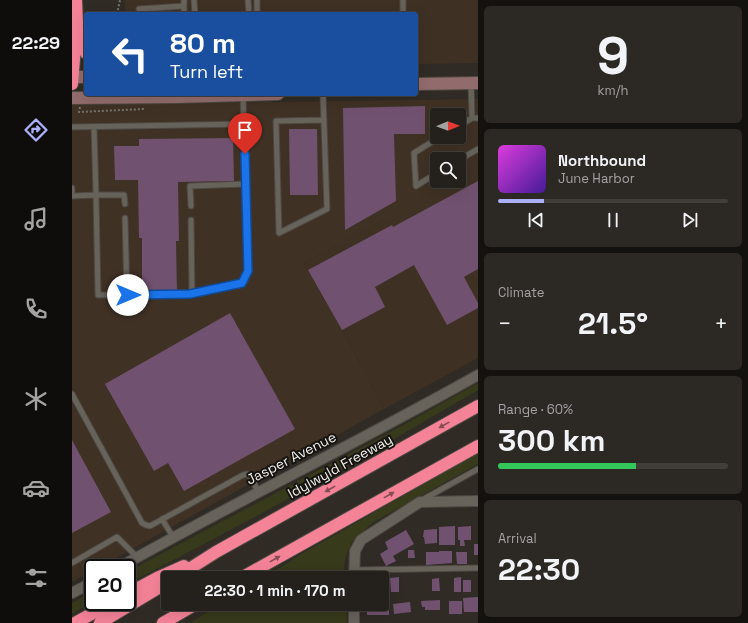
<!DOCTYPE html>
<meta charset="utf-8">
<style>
:root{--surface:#24201b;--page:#2c2824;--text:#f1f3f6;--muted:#a3a3a3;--line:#413e3a;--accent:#acaffb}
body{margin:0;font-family:"Space Grotesk",sans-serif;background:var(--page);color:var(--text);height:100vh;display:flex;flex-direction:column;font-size:15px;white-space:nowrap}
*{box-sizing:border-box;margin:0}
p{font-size:13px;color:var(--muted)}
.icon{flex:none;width:22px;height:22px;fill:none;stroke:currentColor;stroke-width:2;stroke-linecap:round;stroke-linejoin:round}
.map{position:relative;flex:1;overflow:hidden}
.panel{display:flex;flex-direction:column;gap:6px;padding:6px;background:#14120f;width:270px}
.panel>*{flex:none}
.guide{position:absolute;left:12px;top:12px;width:334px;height:84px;border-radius:4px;box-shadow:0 4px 16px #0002,0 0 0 1px var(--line);background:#1a4fa0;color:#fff;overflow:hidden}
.needle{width:26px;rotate:89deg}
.buttons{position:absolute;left:358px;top:108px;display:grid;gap:8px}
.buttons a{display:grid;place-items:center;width:36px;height:36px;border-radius:4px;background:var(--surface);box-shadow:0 4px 16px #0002,0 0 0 1px var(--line);font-size:20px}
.speed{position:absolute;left:12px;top:559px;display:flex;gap:8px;font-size:20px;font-weight:700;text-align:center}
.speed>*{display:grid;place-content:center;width:52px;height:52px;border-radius:50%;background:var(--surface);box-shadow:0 4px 16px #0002,0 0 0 1px var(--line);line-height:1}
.speed .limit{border:2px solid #111;border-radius:6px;background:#fff;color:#111}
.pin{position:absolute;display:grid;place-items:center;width:34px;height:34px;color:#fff;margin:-41px -17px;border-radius:50% 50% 50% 0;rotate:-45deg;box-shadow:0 0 4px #0007}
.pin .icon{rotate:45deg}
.me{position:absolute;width:44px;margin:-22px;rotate:90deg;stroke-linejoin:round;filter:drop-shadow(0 0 3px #0008)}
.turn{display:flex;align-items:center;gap:14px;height:84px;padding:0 20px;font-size:18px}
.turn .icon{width:52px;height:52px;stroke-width:2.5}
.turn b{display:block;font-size:28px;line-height:34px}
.big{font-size:30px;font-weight:700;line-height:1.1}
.panel .widget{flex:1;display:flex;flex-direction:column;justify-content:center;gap:6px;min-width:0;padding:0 14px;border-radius:6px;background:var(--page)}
.panel .dial{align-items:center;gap:0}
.dial b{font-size:52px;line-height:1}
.song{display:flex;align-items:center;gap:12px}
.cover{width:48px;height:48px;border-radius:6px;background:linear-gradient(135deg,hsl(300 70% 55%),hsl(260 70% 35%))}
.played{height:4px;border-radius:2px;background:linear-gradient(90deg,var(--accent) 20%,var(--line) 20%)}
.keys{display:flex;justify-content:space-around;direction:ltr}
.heat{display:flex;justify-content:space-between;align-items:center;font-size:22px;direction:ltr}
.charge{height:6px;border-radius:3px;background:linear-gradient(90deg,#34c759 60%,var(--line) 0)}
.trip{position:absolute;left:89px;top:571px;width:228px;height:40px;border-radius:4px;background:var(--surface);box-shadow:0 4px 16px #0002,0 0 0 1px var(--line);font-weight:700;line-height:40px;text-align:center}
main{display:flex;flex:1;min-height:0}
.tabs{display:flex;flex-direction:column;width:72px;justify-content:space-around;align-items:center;background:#0e0d0b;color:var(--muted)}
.tabs .icon{width:28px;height:28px}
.tabs .on{color:var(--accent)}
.tabs b{font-size:18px;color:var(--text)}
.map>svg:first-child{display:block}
.commercial{fill:#3f3024}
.industrial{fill:#3f3124;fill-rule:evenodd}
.green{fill:#373a1b}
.building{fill:#715170}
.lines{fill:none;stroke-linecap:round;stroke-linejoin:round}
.service-casing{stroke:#4c4842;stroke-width:7}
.minor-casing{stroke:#4c4842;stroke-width:12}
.secondary-casing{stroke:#4c4842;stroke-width:14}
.motorway-casing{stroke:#4c4842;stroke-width:14}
.path{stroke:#77736c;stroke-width:2;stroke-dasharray:2 2;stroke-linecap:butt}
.service{stroke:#67625a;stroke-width:5}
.minor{stroke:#67625a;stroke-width:10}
.secondary{stroke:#926c6d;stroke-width:12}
.motorway{stroke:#f58398;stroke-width:12}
.oneway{fill:#864c54}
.route-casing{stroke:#114b97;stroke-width:10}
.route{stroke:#1a73e8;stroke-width:7}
.labels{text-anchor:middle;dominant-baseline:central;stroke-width:4;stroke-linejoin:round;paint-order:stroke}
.street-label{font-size:14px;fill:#f0ede8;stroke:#161411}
</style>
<main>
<nav class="tabs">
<b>22:29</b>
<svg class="icon on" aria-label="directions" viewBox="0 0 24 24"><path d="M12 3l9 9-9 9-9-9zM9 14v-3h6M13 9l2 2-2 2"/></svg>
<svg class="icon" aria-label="music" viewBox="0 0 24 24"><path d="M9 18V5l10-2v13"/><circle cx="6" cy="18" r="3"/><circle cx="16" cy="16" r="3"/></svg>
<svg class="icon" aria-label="phone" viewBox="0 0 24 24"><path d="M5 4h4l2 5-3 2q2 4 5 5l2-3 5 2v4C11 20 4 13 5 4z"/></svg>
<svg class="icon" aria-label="climate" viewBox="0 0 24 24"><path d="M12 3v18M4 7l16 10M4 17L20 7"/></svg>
<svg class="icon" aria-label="car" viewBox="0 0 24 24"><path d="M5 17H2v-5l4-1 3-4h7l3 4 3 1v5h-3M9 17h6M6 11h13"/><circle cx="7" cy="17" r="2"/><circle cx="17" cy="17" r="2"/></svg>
<svg class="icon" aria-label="filters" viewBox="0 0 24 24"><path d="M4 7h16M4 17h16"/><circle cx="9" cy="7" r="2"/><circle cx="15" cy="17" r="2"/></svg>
</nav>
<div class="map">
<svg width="406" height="623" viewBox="0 0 406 623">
<rect width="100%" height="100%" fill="#302b24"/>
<path class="commercial" d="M53 0H406V63L344 64V14H54Z
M318 216 320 225 344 265 392 277 399 273 406 286V358L312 409 270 330 232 263Z"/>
<path class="industrial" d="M406 99V286L399 273 392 277 344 265 320 225 317 217 232 263 270 330 312 409 26 568H21V571L0 582V105ZM365 115H387V137H365ZM365 159H387V181H365Z"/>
<path class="green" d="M406 383V390C291 458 174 524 55 584V572L326 428Z
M406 453V464L300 523 280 542 274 555 272 567V578H191L233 552Z
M21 591V602L0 614V603Z
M149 604H274L275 623H118Z"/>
<path class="building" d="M353 106V134H322L324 201 273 230 271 108Z
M217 129H245L246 195H218Z
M161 138 162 181 106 182 107 241H104L105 293 70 294V238H67L66 180H43L42 146H67V139Z
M406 181V269L392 277 406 303V308L375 325 342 265 303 287 313 307 270 330 236 270 320 225 321 227Z
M158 313 223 429 112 491 96 463 82 471 33 384Z
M0 440 39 512 0 533Z
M383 526V545H367V527Z
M399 526V540H392L393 546H388V540H386V527Z
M365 529V543L353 544 352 537H351L352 530Z
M334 530 342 544 321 556 324 561 314 566 308 554 316 549 313 542Z
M402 544H406V555H402Z
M336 550H342L343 558H336Z
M367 551H380V563L354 565V552H367Z
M384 552H395V564H385Z
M296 575H307V578H296Z
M327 577V592H319L318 578Z
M389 577V592H382V578Z
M367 578 368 591H360V579Z
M391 580H399V592H391Z
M310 592H317V615H295V604H310Z
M406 597V612H392L391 598Z
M368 600V610H353V607H350L349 601Z
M377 601H390V614H377Z
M338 602 339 612 322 614 321 604Z"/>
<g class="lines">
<defs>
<path id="service" d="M122 0 123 14
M176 0 177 14
M185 0V14
M67 9 112 6
M112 14V0
M331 14V0
M399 83 400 118
M251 94 255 209 207 233 204 121 252 120
M387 126 400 118H406
M0 127 172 124
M22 127 24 195H52L53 204
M387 160 406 149
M365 173 344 186 342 153 368 137
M0 188V196L24 195 26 295 118 294 170 283 176 271 171 95
M119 206 118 186 174 184
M53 218 55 295
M119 220 120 294
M0 394 70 523 74 525 78 526 171 475 175 474 178 476 186 491
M350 500 406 469
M90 519 101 537
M0 563 45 537 65 557
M282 570 406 568"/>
<path id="minor" d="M46 568C165 501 287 442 406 375
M282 578 283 551 289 540 348 502 406 501
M0 593 21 582
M282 604V623"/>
<path id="secondary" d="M0 77H14
M344 84 406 83
M0 98 104 97 206 94"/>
<path id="motorway" d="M7 30 14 53
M0 84 5 23 4 0
M103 578 144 552 406 406
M169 578 406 446
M55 594 85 578 112 566
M3 623 41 602
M28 623 96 582
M91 623 124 604"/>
</defs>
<use href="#service" class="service-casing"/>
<use href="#minor" class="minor-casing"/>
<use href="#secondary" class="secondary-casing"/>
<use href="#motorway" class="motorway-casing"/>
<path class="path" d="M45 14 48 0
M8 107 7 112 72 109"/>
<use href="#service" class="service"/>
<use href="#minor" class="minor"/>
<use href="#secondary" class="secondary"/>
<use href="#motorway" class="motorway"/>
</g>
<defs><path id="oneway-solid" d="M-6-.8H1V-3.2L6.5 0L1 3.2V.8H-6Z"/></defs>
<g class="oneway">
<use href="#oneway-solid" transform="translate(372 425) rotate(151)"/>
<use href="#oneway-solid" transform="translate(258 489) rotate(151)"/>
<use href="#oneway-solid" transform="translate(317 495) rotate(-29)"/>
<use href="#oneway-solid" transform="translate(203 559) rotate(-29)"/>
</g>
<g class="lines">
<defs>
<path id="route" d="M56 295 118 294 170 283 176 271 173 154"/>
</defs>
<use href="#route" class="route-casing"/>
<use href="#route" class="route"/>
</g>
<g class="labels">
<g class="street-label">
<text transform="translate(219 458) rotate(-27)">Jasper Avenue</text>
<text transform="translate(268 466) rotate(-29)">Idylwyld Freeway</text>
</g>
</g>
</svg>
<div class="buttons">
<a><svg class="needle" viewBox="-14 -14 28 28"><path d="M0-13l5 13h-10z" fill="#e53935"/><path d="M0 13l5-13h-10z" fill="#a3a3a3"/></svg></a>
<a><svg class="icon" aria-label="search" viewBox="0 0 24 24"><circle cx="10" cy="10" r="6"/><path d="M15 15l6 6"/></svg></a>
</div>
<div class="speed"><div class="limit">20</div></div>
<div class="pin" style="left:173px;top:154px;background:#d93025"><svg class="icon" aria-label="arrive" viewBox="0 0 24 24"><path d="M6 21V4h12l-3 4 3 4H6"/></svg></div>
<svg class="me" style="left:56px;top:295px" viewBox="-20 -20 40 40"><circle r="19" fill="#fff"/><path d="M0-13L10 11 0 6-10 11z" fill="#1a73e8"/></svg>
<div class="trip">22:30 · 1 min · 170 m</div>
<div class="guide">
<div class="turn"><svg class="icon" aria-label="left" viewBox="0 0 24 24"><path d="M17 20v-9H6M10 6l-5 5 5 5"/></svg><div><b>80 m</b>Turn left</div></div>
</div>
</div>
<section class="panel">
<div class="widget dial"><b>9</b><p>km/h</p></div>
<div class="widget">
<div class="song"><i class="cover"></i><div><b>Northbound</b><p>June Harbor</p></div></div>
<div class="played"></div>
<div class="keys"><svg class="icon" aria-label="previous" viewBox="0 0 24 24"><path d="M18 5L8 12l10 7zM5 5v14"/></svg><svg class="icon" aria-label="pause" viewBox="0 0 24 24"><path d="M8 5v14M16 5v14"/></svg><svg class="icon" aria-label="next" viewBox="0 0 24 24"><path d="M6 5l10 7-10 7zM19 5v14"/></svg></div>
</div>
<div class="widget"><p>Climate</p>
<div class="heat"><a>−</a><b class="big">21.5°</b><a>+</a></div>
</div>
<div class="widget"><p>Range · 60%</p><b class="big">300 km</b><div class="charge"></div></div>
<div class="widget"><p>Arrival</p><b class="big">22:30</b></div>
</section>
</main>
